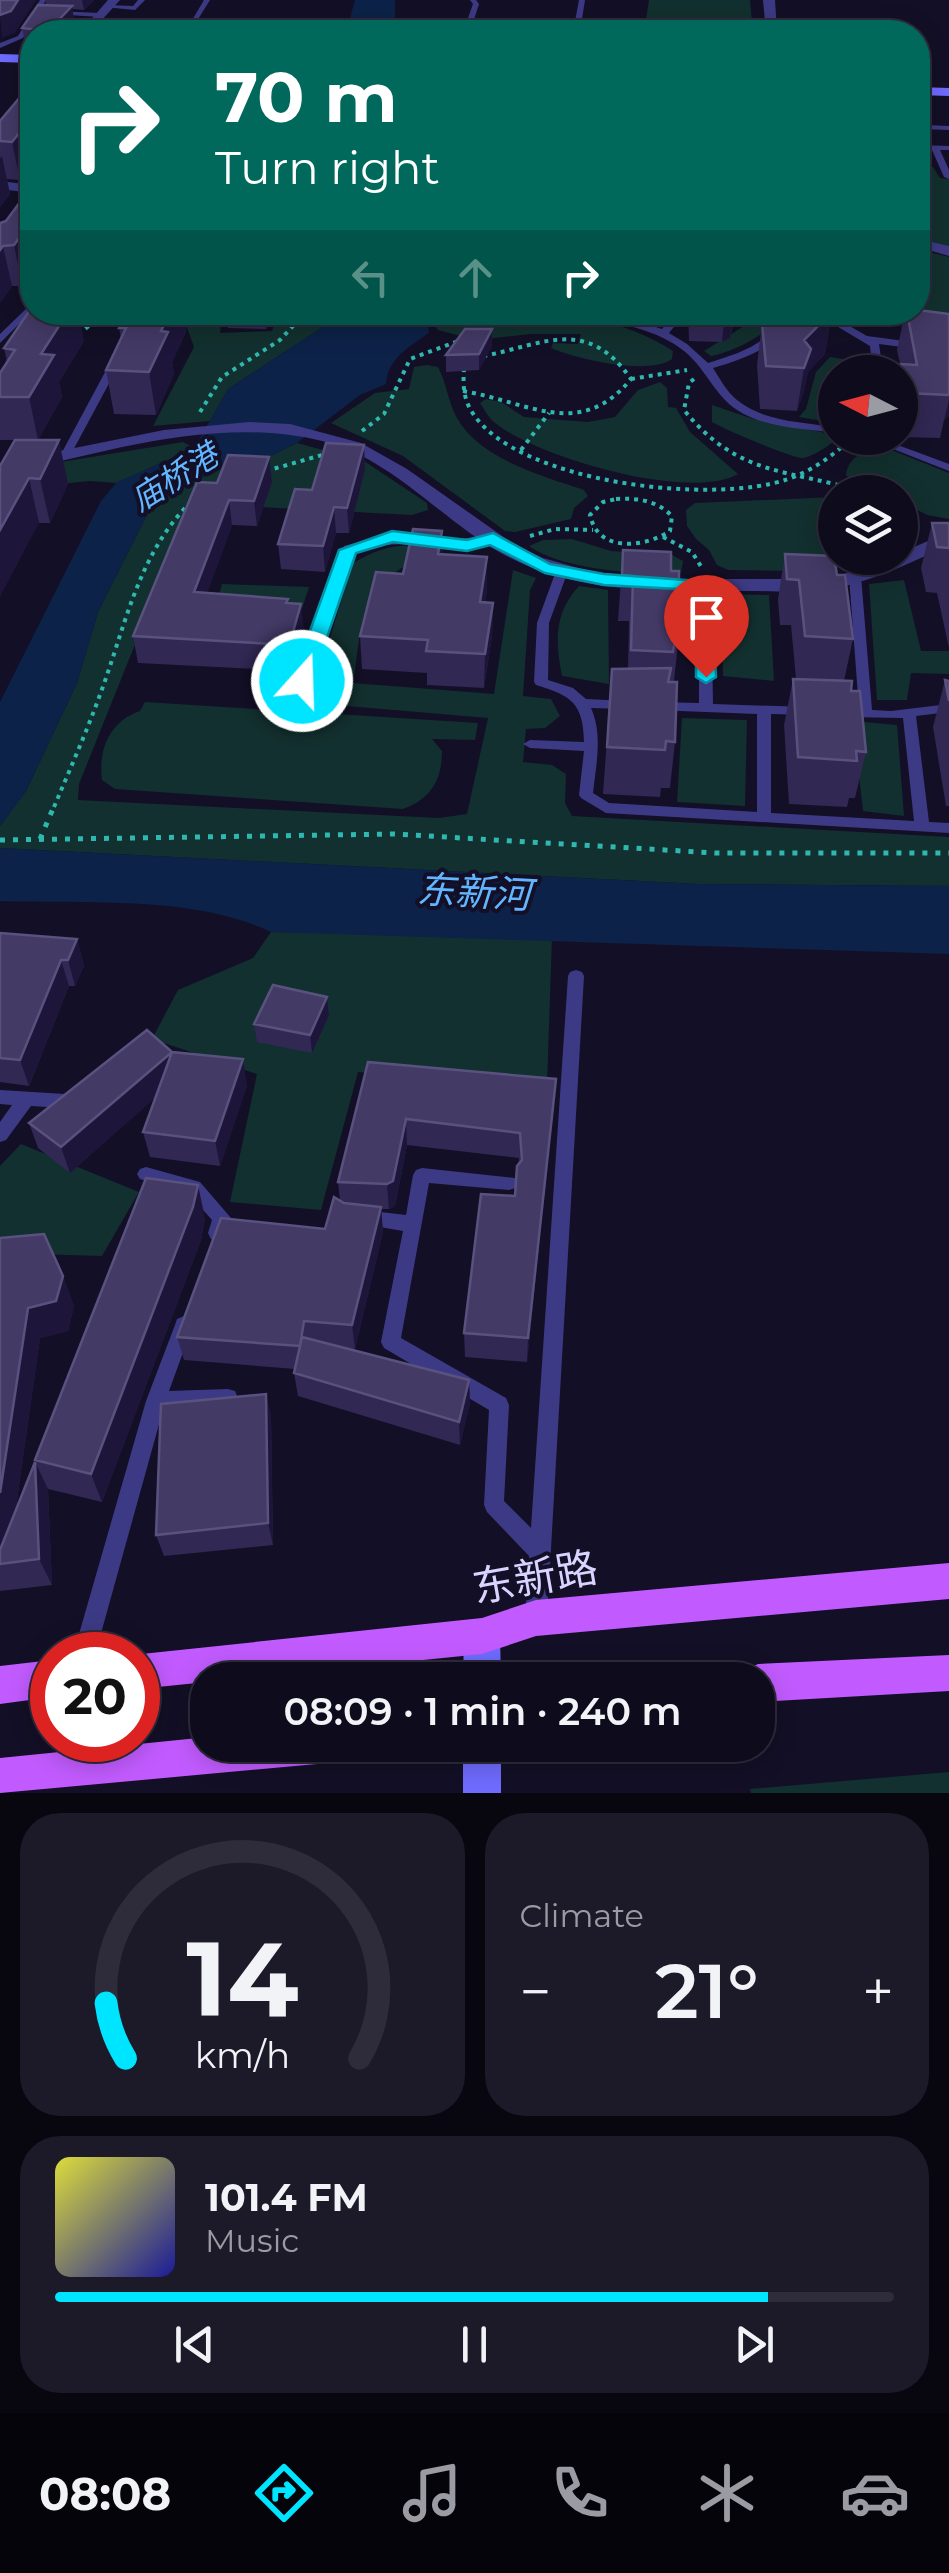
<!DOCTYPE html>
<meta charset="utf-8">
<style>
:root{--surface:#0e0b1c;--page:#1c1929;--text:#f1f3f6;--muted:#9b9ba3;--line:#2e2b3b;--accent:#00e5ff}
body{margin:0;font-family:Montserrat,"Noto Sans SC",sans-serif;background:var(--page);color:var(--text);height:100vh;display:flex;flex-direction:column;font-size:38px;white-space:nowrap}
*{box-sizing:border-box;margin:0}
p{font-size:32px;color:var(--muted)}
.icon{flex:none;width:55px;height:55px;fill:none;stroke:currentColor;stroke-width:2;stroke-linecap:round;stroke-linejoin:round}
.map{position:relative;height:1793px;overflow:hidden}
.sheet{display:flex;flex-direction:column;gap:20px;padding:20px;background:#08060f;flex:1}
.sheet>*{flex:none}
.top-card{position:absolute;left:20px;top:20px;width:910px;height:305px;border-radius:40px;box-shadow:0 5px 25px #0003,0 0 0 2px var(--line);background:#00695c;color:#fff;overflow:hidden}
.needle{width:65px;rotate:276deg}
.tools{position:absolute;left:818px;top:355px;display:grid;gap:20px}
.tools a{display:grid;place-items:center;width:100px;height:100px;border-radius:50%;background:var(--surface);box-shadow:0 5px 25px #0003,0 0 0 2px var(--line);font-size:50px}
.speed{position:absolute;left:30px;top:1632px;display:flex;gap:20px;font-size:50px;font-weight:700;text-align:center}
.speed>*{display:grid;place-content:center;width:130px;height:130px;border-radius:50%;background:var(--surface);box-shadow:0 5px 25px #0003,0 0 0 2px var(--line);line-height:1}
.speed .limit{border:15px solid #d22;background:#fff;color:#111}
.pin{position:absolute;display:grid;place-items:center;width:85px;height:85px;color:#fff;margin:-102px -42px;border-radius:50% 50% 50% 0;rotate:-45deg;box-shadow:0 0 10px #0007}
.pin .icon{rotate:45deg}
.me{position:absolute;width:110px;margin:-55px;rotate:20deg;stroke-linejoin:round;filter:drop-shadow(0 0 8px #0008)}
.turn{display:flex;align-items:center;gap:35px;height:210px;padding:0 30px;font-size:45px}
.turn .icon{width:130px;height:130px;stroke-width:2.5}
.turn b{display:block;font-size:70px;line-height:85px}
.lanes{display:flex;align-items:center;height:95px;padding:0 30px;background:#0003;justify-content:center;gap:50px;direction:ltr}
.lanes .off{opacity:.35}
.big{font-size:75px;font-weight:600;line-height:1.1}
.sheet .tile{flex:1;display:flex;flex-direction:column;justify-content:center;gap:15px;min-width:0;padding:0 35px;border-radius:40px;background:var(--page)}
.sheet .dial{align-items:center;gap:0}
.dial svg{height:260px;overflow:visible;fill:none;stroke:var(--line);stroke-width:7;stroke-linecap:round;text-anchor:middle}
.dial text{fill:var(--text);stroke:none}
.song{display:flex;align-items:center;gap:30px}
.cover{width:120px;height:120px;border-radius:15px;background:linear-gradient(135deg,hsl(60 70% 55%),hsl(240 70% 35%))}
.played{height:10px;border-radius:5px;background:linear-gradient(90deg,var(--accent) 85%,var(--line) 85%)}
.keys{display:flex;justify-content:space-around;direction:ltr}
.heat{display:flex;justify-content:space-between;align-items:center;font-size:55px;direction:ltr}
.sheet .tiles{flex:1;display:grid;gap:20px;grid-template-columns:1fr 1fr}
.tile:last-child{grid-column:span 2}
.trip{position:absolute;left:190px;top:1662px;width:585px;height:100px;border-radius:40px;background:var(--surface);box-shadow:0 5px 25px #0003,0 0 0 2px var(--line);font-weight:600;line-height:100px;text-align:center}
.menu{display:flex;height:160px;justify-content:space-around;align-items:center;background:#06040b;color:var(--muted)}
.menu .icon{width:70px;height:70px}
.menu .current{color:var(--accent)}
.menu b{font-size:45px;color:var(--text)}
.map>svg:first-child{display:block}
.green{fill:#12302f}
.water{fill:#0c2248}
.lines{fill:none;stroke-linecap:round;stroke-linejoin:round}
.path-far1{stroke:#2fb8b0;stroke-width:4;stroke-dasharray:4 5;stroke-linecap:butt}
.path{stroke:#2fb8b0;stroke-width:5;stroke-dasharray:5 8;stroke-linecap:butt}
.lane{fill:#3d3a85;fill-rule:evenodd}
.street{fill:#3d3a85;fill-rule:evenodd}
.secondary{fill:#6f6bff;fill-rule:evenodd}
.primary{fill:#c25bff;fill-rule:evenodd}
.wall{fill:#312854}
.shaded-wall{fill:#1d163a}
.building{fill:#433a66;stroke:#5a527e;stroke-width:2.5}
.route{fill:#00e5ff;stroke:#0095a6;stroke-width:2.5}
.labels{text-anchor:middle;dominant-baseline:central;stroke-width:8;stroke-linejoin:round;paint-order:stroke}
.far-water-label{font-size:32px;font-style:italic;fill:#62b6ff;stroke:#130f26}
.water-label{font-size:38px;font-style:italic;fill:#62b6ff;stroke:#130f26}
.near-street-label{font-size:42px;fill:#d9d4ff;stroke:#130f26}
</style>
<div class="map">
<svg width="949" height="1793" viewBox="0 0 949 1793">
<rect width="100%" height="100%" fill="#130f26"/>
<path class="green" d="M649 0H750L753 32H644Z
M918 166 933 167 940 178 949 179V247L918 240V223H926Z
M918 249 949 257V316L918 312Z
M463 312C489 318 517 314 543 314 588 315 635 326 673 351L672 359C649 376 576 359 551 348L553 343 578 344 581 334H531L475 340 438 330 427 313Z
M183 313H222L220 333 272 331 278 313H331L323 327 228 389 210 421 153 426 194 347 185 322 147 319Z
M765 313 777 317C767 336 732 352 711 356L704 351Z
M830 357 862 362 865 372H835V423L799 417 806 409 816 372Z
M427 365 438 367C447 384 448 402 457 418 480 459 542 476 584 490L588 496 574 508 571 519 515 532 505 531 403 456 331 423 375 393 409 389 414 367Z
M660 382 667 388 668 407 676 408 690 432 738 474C689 502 535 457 494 422 488 417 484 409 480 403L486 399 501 402 524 417 588 422 615 417 638 390Z
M712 405 753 419 822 432 832 438V443C824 449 813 456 803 458 794 459 721 428 712 422Z
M183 442 195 448 116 483 90 481 0 490V472Z
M297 443 364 461 427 503 428 510 412 515 201 504 185 520 79 784 78 800 439 818 467 814 488 718 323 704 312 696 353 563C378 549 397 542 426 548 416 564 395 569 381 583 358 605 359 653 353 683L494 694 513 570 536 578 530 590 523 696 551 699 560 716 545 728 526 729 523 762 552 765 566 774 565 803 572 816 949 837V886L698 884 0 848V826L26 791 77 683 98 612 149 511 178 489 219 470 260 461Z
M872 448 889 449 949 473V519L927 515 900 501V492H886L846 476C847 460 859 454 872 448Z
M835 497V558H853L797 571 728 570 717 565 709 550 696 539 687 526 686 510 695 503Z
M572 539 611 551 672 555 683 561 681 573 671 576C631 572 562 570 529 546L543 540Z
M904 580 921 651H949V674L911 673 907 700H877L869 584Z
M222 584 309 587 301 612 215 609Z
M579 586 608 590 609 684 562 676C555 641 554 613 579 586Z
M721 594 769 595 774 681 723 676Z
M145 702 478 723 475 740 432 739 442 751C442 780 431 799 403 809L115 789 102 780C98 749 110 721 140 711Z
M682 718 747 720 745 806 677 802Z
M853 721 897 725 904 816 863 811Z
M271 932 552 938 547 1085 358 1072 321 1210 230 1202 257 1074 152 1039 178 990 253 958Z
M21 1144 139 1192 102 1256 0 1253V1166Z
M949 1772V1793H751L750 1789Z"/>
<path class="water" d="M355 0H395V20L389 32H346Z
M331 313H427L429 333C409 347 388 358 386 384L360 395 297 443 260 461 219 470 178 489 149 511 98 612 77 683 26 791 0 826V702L101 501 116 483 194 448 228 389 323 327Z
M0 848 698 884 949 886V954L271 932C193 895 86 904 0 901Z"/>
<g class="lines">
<path class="path-far1" d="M77 330H84L93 322 127 318
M470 334 475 312
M464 368C463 384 463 398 472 412 517 484 715 505 788 479 814 470 832 456 852 438
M631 379 687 370
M694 379 689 383 684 410C738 477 789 469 864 492
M463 391C529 402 580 441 631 379 587 316 544 344 484 356
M200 412 222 377 280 340 306 312
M362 431 384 414 410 359 461 340
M521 450 549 413
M266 471 322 455
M616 499C638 498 656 500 672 516L670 531C644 548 598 553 590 515L603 502Z
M900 514 920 532
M530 536 555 529 593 530
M663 537 692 552 702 568
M54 807C70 769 87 731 101 692 125 627 138 555 189 504"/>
<path class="path" d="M40 839 55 804
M0 840 394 834 716 853H949"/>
<path class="lane" d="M40 0H46L23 38 0 48V43L18 36Z
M138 0H145L135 10 104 7 107 5 133 6Z
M204 0H210L195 24 377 30 381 32 188 27Z
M470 0H476L479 4 470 32H463L473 4Z
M579 0H585L580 32H573Z
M54 11 100 13 103 15 100 17 52 14Z
M926 125 949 126V130L923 129 922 127Z
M918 145 949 146V150H940L949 170V179L944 177 932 150 918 149Z
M32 303V311L0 343V334Z
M587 312H608L662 329 676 312H686L669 333 687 344 708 363C738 354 771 344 785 312H795C780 347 746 358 713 368 720 379 727 392 737 400 764 422 802 422 835 427V433C800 428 752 428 725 400 709 383 700 362 680 348 649 326 618 326 587 312Z
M813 312H825L867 336 949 347V353L879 344 883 372H873L870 346Z
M111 361 120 363 70 456 61 458 60 456Z
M865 438H879L949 464V471Z
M493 535 499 539 497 541C449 552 400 536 353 551L309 681 307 684H297L295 681 344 546C398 529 439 545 493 535Z
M562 567 568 571 549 623 548 680 573 688 586 699 627 701 634 705 627 709 591 708C603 735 596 765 593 793L609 803 757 812V714L655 710 648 706 655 702 699 703V585L705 581 711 585 713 704 807 707 814 711 807 715 771 714V813L914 821 903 718 845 717 838 713 845 709H859L849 576 855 572 861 576 872 710 891 711 949 704V712L916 716 929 822 949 823V833L606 813 581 798 579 795 584 751 530 748 523 744 530 740 584 742C583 703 572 696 536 685L534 682 537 623 556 571Z
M576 970 582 972 584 976 547 1618 544 1626 536 1629 528 1626 525 1618 529 1556 487 1512 484 1505 489 1410 384 1348 381 1342 403 1231 357 1223 354 1218 357 1213 363 1210 406 1215 413 1175 416 1170 422 1168 515 1178 518 1183 515 1188 509 1190 429 1183 401 1338 506 1398 509 1405 504 1501 531 1528 568 976 570 972Z
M0 1090 65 1094 71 1096 73 1101 71 1106 65 1108 31 1106 6 1140 0 1142V1122L12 1105 0 1104Z
M146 1167 200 1182 231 1218 223 1239 217 1241 211 1239 208 1233 212 1220 188 1193 140 1179 137 1174 140 1169Z
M184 1316 191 1319 193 1325 169 1391 228 1389 235 1391 238 1398 235 1405 228 1407 163 1410 95 1655H73L146 1401 175 1325 177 1319Z"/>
<path class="street" d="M108 0H120L91 32H80Z
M763 0H775L777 32H766Z
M0 181 32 185V193L0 189Z
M918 239 949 246V256L918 247Z
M249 422 290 424 361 443 407 469 515 545 543 558 596 573 659 579H805L836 576 900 558V553L949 532V545C912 562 876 580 836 588 808 594 780 591 753 591 668 591 577 596 501 553 440 519 392 458 322 441 216 415 103 453 0 475V463L164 430Z"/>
<path class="secondary" d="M0 54 32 55V63L0 62Z
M918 87 949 88V96L918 95Z
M482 1618 495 1623 500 1636 501 1680H463L464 1636 469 1623Z
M463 1745H501V1793H463Z"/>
<path class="primary" d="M949 1563V1599L536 1636 482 1654 138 1689V1655H132L482 1618 536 1600Z
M949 1655V1691L758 1702V1680H741L745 1670 758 1664Z
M52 1660V1697L0 1704V1666Z
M208 1737V1745H336L330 1758 317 1764 0 1793V1758Z"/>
</g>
<path class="wall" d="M45 0H94L84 10 72 9 74 20 62 32H32V42L25 41 22 28 46 5Z
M918 74 927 99 919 136H918Z
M32 83V164L20 180 7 179 10 194 0 207V121Z
M918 146 926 182 918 221Z
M32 199V271L22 286H12L0 303V223L6 221Z
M127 312H184L186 332 172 362 174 374 156 415 114 414 106 370 121 339 119 328Z
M226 312H272L266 329 228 328Z
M688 312H757L756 315 744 323 734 322 730 338 722 342 689 341Z
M781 312H832L825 354 808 372 804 391 797 411 760 409 757 365 762 323 779 324Z
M905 312 949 314V415L944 420 940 438 900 437 901 368 897 350Z
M84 341 59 382 62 397 38 440 68 484 50 523H39L15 440H0V373L7 362 4 348Z
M492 346 479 370 446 372V355Z
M365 470 349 533H336L325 572 281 569 278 544 312 490Z
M272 482 257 526 232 525 207 593 288 603 304 630 294 665 277 664 276 670 138 663 133 636 217 483Z
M932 523H949V648L937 593 926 592 921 568Z
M623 550 671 571 679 635 674 681 670 682 675 742 670 788H661L660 797 603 794 612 669H628L629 621H618Z
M443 554 487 557V590L485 602 493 603 492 636 484 688 427 685V673L362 669 360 636 403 574Z
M785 554 837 575 853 639 844 681 851 691 866 752 855 798H849L847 807 789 804 784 725 793 679H796L791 625H780L778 599Z
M945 680 949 681V806H946L933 727Z
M0 933 77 939 84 966 75 986H69L29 1086 0 1082Z
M327 997 329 1015 312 1053 257 1042 254 1024Z
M172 1052 247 1085 220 1166 150 1157 143 1132 155 1097 70 1173 38 1148 29 1123Z
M368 1062 556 1079 527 1362 465 1357 464 1333 515 1196 519 1158 407 1145 395 1206 389 1209H381L383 1232 355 1349 347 1348 469 1380 470 1403 460 1445 298 1396 294 1373 295 1369 184 1360 177 1337 325 1229 340 1200 338 1182Z
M205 1218 201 1240 102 1502 48 1489 52 1585 0 1591V1238L63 1276 74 1306 68 1331 40 1338 15 1514 35 1462Z
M266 1394 271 1417 273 1545 164 1556 156 1535Z"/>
<path class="shaded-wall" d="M18 0H36L15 33 2 38 0 15Z
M82 0H94L84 10Z
M72 6 74 20 62 32H48Z
M32 117V164L20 180 12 142Z
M2 156 10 194 0 207V158Z
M30 223 32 234V271L22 286 14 245Z
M3 246 12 286 0 303V250Z
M68 312H79L84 341 59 382 62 397 38 440 29 397 41 354Z
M170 312H184L186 332 172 362 174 374 156 415 149 372 161 331Z
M264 312H272L266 329Z
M725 312H735L730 338 722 342Z
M745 312H757L756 315 744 323Z
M832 312 825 354 808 372 804 391 797 411 804 368V340Z
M492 329V346L479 370V354Z
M949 400V415L944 420Z
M59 440 68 484 50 523 40 479Z
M364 445 365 470 349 533 347 508Z
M269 457 272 482 257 526 254 501Z
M29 478 39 523 0 597V530Z
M229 500 232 525 198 618 194 592Z
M334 507 336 533 325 572 323 546Z
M442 531 443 564 438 554Z
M487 557V590L480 635V602Z
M493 603 492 636 484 688 485 654Z
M301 604 304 630 294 665 291 639Z
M274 638 277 664 276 670 273 644Z
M77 939 84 966 75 986 68 960Z
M61 960 69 986 29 1086 20 1060Z
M327 997 329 1015 312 1053 310 1035Z
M172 1052 178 1078 70 1173 61 1147Z
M243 1059 247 1085 220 1166 215 1141Z
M556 1079 554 1105 527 1362 528 1338Z
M406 1119 407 1145 395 1206 389 1209 387 1184Z
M198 1185 205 1218 201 1240 102 1502 91 1474Z
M381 1207 383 1232 355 1349 352 1325Z
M63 1276 74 1306 68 1331 40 1338 8 1563 0 1564V1493L28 1308Z
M469 1380 470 1403 460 1445 459 1422Z
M266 1394 271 1417 273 1545 268 1523Z
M35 1462 48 1489 52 1585 39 1559Z"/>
<path class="building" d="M0 0H18L11 11 0 15Z
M38 5 72 6 48 31 22 28Z
M918 74H919L927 99H918Z
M32 83V117L12 142 0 141V121Z
M918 146 926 182H918Z
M23 198 32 199V223H30L14 245 3 246 0 250V223L6 221Z
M32 307V312H68L41 354 54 355 29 397H0V373L15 350 4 348Z
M918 310 949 314V395L906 393 901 364 917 365 907 312H918Z
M127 312H170L161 331 168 332 149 372 106 370 126 328H119Z
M783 312H832L804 340 811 349 804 368 766 366 762 323 783 324Z
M465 329H492L479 354 446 355Z
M15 440H59L40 479 29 478 0 530V466Z
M326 443 364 445 347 508 334 507 323 546 278 544 295 489 312 490Z
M228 455 269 457 254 501 229 500 194 592 288 599 286 603 301 604 291 639 274 638 273 644 133 636 197 482 217 483Z
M932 523H949V548L937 547Z
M413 529 442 531 438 554 487 557 480 602 493 603 485 654 426 651 428 640 360 636 376 572 403 574Z
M623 550 671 552V571H679V635L676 634 673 652 631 650 633 576 622 575Z
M785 554 834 556 837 575H845L853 639 805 636 799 580 787 579Z
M671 668 668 682H677L675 742 666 741 665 750 607 747 612 669Z
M793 679 852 681 851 691H860L866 752 856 751 857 761 798 757Z
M945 680 949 681V701Z
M0 933 77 939 68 960H61L20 1060 0 1058Z
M273 985 327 997 310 1035 254 1024Z
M147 1030 172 1052 61 1147 29 1123Z
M172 1052 243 1059 215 1141 143 1132Z
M368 1062 556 1079 528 1338 464 1333 481 1194 515 1196 517 1166 522 1160 520 1133 406 1119 393 1181 387 1184 338 1182Z
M146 1178 198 1185 193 1207 91 1474 35 1460Z
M334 1197 344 1203 381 1207 352 1325 304 1321 300 1346 177 1337 221 1218 325 1229Z
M44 1234 63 1276 56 1301 28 1308 0 1493V1238Z
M302 1337 469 1380 459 1422 294 1373Z
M266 1394 268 1523 156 1535 161 1404Z
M35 1462 39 1559 0 1564V1550Z"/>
<path class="route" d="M392 531 467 540 493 533 550 564 604 574 712 582 716 677 706 683 696 677V590L604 585 545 573 490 545 467 551 393 542 356 553 312 681 302 687 295 685 292 681 339 550Z"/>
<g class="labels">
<g class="far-water-label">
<text transform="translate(174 477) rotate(-32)">庙桥港</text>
</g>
<g class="water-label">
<text transform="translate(474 892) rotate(3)">东新河</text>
</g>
<g class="near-street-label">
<text transform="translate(535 1577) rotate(-10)">东新路</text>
</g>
</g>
</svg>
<div class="tools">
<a><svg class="needle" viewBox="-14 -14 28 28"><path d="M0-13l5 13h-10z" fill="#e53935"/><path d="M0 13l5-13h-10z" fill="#9b9ba3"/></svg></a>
<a><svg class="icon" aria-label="layers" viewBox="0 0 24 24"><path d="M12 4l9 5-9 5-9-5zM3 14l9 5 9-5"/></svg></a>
</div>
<div class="speed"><div class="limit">20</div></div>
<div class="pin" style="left:706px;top:677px;background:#d93025"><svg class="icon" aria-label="arrive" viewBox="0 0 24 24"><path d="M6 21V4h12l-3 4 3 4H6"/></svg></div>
<svg class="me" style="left:302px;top:681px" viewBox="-20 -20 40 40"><circle r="17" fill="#00e5ff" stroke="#fff" stroke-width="3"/><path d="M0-11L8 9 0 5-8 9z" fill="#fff"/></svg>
<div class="trip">08:09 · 1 min · 240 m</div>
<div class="top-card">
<div class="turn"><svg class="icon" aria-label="right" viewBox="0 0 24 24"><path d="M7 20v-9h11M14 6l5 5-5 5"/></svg><div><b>70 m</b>Turn right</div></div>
<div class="lanes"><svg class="icon off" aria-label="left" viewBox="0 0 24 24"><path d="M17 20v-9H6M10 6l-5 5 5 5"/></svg><svg class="icon off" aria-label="ahead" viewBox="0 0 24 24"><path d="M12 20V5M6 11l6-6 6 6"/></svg><svg class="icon" aria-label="right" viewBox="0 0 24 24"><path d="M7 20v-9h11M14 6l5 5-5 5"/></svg></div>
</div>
</div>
<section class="sheet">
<div class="tiles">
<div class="tile dial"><svg viewBox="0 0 100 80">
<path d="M14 69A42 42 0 1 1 86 69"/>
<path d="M14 69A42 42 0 0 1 8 52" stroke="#00e5ff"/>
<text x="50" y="56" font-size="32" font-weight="700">14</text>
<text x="50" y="72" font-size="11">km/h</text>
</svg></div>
<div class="tile"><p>Climate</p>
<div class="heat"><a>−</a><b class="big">21°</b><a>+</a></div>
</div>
<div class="tile">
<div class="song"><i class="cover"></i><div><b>101.4 FM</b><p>Music</p></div></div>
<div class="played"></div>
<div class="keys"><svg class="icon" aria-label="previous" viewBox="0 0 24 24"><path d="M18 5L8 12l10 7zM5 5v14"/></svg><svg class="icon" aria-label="pause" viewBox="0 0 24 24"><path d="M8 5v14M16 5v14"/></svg><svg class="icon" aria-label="next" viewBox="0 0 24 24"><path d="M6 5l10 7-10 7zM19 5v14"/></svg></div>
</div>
</div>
</section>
<nav class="menu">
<b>08:08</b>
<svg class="icon current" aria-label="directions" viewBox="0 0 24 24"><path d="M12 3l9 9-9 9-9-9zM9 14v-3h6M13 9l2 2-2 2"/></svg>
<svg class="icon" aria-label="music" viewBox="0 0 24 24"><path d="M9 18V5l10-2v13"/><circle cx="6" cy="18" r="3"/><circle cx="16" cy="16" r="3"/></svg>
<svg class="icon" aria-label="phone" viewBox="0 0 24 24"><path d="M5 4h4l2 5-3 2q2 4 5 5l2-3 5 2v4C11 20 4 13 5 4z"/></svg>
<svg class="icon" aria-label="climate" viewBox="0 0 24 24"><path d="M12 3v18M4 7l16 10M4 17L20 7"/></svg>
<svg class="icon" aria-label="car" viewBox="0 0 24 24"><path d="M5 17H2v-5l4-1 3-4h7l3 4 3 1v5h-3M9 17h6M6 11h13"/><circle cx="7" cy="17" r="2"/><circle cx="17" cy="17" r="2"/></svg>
</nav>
